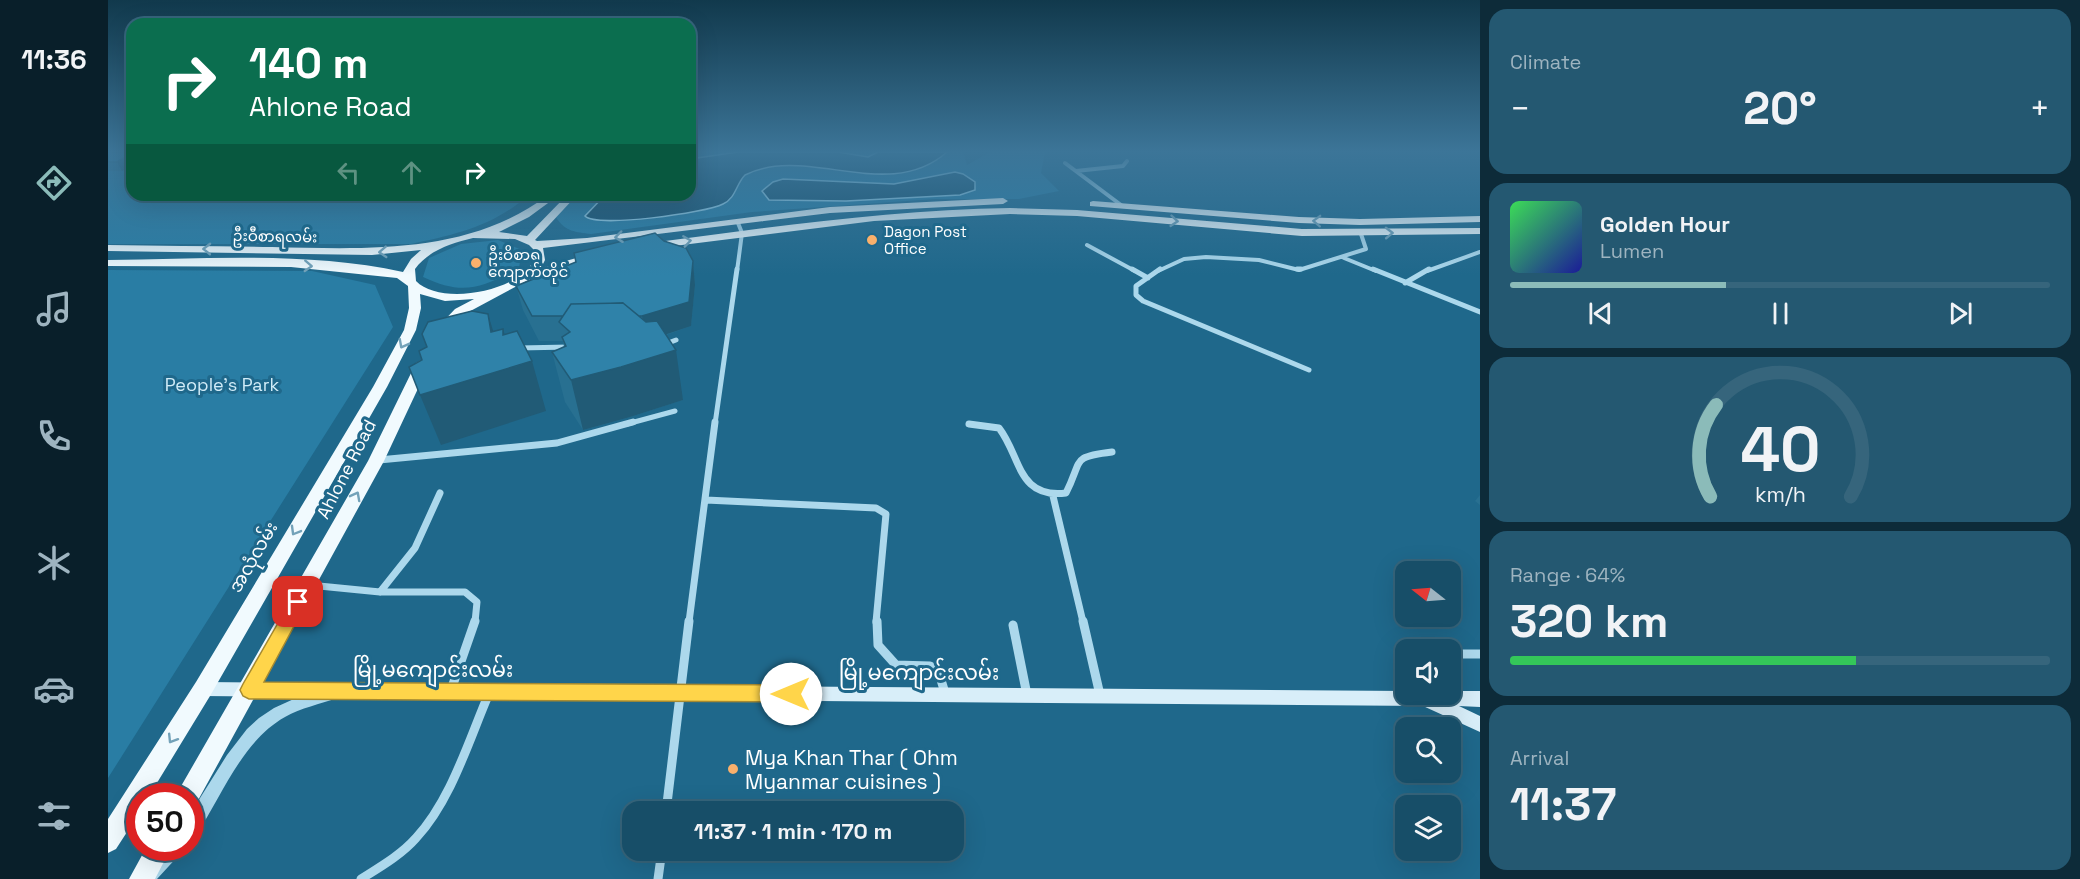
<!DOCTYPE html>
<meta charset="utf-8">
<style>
:root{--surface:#174e68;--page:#245871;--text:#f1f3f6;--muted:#9eb4c0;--line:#36657c;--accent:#8bbbb9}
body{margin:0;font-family:"Space Grotesk","Noto Sans Myanmar",sans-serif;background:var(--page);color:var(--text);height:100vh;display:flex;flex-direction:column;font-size:22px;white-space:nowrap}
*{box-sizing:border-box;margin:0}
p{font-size:20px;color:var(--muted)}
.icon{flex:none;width:33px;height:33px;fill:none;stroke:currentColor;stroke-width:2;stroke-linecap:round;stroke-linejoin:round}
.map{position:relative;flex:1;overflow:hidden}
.details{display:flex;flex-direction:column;gap:9px;padding:9px;background:#0d2b39;width:600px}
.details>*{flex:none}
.top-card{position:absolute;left:18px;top:18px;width:570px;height:183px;border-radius:18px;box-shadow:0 6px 24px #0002,0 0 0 2px var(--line);background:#0b6e4f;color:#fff;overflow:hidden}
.needle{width:39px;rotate:287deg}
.buttons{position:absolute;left:1287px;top:561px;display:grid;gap:12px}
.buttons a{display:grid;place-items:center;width:66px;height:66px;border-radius:12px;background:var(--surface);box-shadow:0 6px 24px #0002,0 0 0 2px var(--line);font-size:30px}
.speed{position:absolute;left:18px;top:783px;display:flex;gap:12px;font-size:30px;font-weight:700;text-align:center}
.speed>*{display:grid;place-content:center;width:78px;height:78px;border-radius:50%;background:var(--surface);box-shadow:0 6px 24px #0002,0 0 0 2px var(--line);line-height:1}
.speed .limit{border:9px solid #d22;background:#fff;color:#111}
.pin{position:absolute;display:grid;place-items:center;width:51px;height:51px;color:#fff;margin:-26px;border-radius:12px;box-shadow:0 3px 9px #0006}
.me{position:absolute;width:66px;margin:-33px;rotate:270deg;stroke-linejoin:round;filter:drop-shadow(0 0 4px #0008)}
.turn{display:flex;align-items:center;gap:21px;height:126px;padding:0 24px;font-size:27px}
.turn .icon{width:78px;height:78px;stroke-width:2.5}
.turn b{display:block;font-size:42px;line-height:51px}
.lanes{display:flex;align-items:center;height:57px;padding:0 24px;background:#0003;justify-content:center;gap:30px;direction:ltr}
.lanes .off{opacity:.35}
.big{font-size:45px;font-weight:700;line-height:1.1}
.details .card{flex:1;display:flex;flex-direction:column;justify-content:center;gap:9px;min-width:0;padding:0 21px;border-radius:18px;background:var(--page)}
.details .dial{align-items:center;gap:0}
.dial svg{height:156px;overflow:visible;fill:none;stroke:var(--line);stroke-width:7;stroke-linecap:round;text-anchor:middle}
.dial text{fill:var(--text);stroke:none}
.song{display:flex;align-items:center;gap:18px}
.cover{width:72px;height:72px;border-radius:9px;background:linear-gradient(135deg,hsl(130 70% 55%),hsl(240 70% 35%))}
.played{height:6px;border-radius:3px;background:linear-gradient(90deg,var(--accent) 40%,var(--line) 40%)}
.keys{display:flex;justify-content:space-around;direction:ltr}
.heat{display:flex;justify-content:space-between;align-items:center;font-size:33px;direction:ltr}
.charge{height:9px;border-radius:4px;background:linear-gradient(90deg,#34c759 64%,var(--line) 0)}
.trip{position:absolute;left:514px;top:801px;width:342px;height:60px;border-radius:18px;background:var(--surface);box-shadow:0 6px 24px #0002,0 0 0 2px var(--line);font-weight:700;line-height:60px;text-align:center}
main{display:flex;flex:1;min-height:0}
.menu{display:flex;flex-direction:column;width:108px;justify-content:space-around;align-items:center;background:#091f2a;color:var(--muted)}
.menu .icon{width:42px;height:42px}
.menu .on{color:var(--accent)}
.menu b{font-size:27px;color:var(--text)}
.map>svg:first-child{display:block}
.green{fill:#297da4}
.water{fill:#164e6a;stroke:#a0d6ed;stroke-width:1.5}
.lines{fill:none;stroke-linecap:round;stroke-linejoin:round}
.minor-far3{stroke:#acd8ec;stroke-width:4}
.minor-far2{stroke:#acd8ec;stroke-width:5}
.minor-far1{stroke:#acd8ec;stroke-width:7}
.minor{stroke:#acd8ec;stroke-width:9}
.tertiary{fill:#acd8ec;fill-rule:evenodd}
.secondary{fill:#d8eef9;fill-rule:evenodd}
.primary{fill:#f1fafe;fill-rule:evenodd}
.wall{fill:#287091}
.shaded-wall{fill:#215b76}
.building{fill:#2f82a9;stroke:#215b76;stroke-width:1.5}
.oneway{stroke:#73a2b9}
.route{fill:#ffd54a;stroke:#a68a30;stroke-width:1.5}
.poi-dot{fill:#f9b06c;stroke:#1f688b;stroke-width:2}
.labels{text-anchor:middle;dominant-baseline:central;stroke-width:6;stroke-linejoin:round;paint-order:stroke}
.far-poi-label{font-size:15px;fill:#fff;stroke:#1f688b;text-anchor:start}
.far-street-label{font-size:15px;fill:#fff;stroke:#1f688b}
.park-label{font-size:18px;fill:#d1ecf8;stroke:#1f688b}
.street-label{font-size:18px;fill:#fff;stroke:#1f688b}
.near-street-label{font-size:21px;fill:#fff;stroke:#1f688b}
.near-poi-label{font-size:21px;fill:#fff;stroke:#1f688b;text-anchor:start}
</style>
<main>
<nav class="menu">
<b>11:36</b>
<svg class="icon on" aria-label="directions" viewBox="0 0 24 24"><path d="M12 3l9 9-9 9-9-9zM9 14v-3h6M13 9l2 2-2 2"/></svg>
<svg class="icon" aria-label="music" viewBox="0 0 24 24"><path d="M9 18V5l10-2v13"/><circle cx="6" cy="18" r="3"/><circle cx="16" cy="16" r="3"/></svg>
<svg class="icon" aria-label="phone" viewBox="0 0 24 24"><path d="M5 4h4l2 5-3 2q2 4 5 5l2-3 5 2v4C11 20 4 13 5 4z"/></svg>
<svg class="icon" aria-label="climate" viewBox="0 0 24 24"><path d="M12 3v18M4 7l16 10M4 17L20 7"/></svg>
<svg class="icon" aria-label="car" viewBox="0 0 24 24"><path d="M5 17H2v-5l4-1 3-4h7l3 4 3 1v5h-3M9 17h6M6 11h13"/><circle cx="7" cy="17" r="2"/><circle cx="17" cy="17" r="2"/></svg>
<svg class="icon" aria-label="filters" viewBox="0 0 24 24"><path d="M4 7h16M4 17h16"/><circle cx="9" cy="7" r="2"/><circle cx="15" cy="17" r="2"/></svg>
</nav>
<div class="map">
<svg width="1372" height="879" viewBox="0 0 1372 879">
<rect width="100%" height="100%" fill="#1f688b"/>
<path class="green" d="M0 152H24V195H420C387 226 346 235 303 244H0Z
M582 152H855L859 165 882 152H937L933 173 951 191 911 199H827L644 212 483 234C468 232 457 232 448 217L469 195H582Z
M390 240 414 250 411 268C374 288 355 296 315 277L321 258 353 244Z
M0 270 204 271 267 285 285 327 0 778Z"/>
<path class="water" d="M630 152H730L760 157 770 152H839C780 204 699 144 637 175 628 184 628 198 615 204 598 213 489 228 477 216L497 195H582V159Z
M847 172 855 174 867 182V190L852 195 738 201 661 200 654 191 665 182 675 179 786 184Z"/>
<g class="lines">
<path class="minor-far3" d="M957 163 1013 205
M968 171 1015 166 1019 161
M979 245 1027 271
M1236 258 1268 271
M629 271 634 233 630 223
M1050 271 1076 259 1098 257 1151 260 1191 270 1258 249 1253 234
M1319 271 1372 252"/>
<path class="minor-far2" d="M1024 269 1040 278
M1052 269 1028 286V295L1035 301 1201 370
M1189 269H1193
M1265 269 1372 312
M1297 283 1321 269
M555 345 568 340
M411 348 461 347
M519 424 567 411
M607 424 629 269"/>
<path class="minor-far1" d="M861 424 891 428C913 456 909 499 958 493 975 460 962 457 1004 452
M271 460 449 443 525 422
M945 496 975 622
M598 500 768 508 778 514 768 622
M201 585 272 592H357L369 602 367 622
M272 592 307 548 332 493
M581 622 607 422"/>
<path class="minor" d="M769 621 770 645 788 665 822 666 830 670 837 693
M975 621 992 695
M905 625 919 695
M1354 654H1372
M343 690 367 621
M558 812 581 621
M253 879C272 867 293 855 308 838 344 799 361 739 382 691
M550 879 554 850"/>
<path class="tertiary" d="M224 686 229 688 231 693 229 698C212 704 193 708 177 717 134 741 114 796 88 835L82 837V814L119 755 139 729 151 718 166 708 188 698Z
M55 848H74L72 854 49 879H28L31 873Z"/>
<path class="secondary" d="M95 682 1298 691V694H1342V691H1372V707L1351 706 1372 716V732L1315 706 95 696 89 694 87 689 89 684Z"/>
<path class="primary" d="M440 195H451L421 217 391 232 419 236 459 195H469L427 240 429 241 479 238 722 207 895 198 900 201 895 204 722 213 435 248 437 260 433 268 486 253 491 256 424 278 355 315 338 333H330V327L347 309 366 299 337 301 312 294 313 308 308 330 279 387 102 696 41 796H32V812L8 849 0 853V819L88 682 265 387 296 330 301 308 300 286 289 278 183 267 0 266V260C97 259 200 251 295 272L303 259 313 250 264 255 0 251V245C55 246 109 246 164 247 258 249 361 255 440 195ZM365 238 407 239 421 245 425 249V262C409 292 332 306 308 281L307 269C321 250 344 243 365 238Z
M985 201 1191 217 1252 219 1372 216V222L1252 225 1191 223 982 206V202Z
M902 208 969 210 1194 229 1372 228V234L1194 236 969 216 902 214 766 221 542 249 537 246 542 243C662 227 781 210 902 208Z
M315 359 322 363 276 461 88 804 82 806V796H69L72 788 260 461 308 363Z
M38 848H63L47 879H21Z"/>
</g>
<path class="wall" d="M0 152H24V166L14 171H0Z
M556 241 585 261 587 285 583 326 558 335 575 400 522 417 475 430 457 402 444 352 456 347 455 341H431L415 310 408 286Z
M1372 495V505L1367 501Z"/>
<path class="shaded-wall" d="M24 153V166L14 171 9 162Z
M585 261 587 285 583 326 538 341 534 316Z
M380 314 395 363V329L407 367 424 361 438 411 333 445 312 395 383 332Z
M568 350 575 400 522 417 475 430 463 380Z"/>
<path class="building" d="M0 152H24V153L9 162H0Z
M547 233 556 241 578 248 585 261 581 302 534 316H531L515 303 463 304 455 316H424L408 286 468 262 466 253Z
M515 303 538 322 549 321 568 350 513 367 463 380 444 352 458 346 454 337 462 332 451 322 463 304Z
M364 311 380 314 383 332 395 329V335L409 331 424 361 312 395 301 367 314 360 311 351 319 347 314 334 320 322Z"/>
<defs><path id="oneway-chevron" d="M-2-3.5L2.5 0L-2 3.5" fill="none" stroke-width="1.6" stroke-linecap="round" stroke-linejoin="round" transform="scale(1.5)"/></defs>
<g class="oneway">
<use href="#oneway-chevron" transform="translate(1066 221) rotate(5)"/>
<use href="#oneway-chevron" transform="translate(1209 221) rotate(-178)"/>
<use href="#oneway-chevron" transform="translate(1281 233) rotate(-1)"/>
<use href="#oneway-chevron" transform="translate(511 237) rotate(173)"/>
<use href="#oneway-chevron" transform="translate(579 241) rotate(-8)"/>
<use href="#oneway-chevron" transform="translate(99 249) rotate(-179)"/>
<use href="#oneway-chevron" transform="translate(275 252) rotate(177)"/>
<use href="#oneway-chevron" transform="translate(200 266) rotate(3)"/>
<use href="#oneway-chevron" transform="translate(295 344) rotate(118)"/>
<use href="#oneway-chevron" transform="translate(248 496) rotate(-62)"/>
<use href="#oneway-chevron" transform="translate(187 531) rotate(120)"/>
<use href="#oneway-chevron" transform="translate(64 739) rotate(122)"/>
</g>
<linearGradient id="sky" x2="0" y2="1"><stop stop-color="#11394c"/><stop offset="0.55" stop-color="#3c7598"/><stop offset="1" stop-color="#3c7598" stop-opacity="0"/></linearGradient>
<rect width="1372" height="275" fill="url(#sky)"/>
<path class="route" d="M190 595 196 597 199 602 156 682 683 685 690 688 692 694 690 700 683 702 141 699 135 696 132 690 135 684 185 597Z"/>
<g class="poi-dot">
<circle cx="764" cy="240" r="6"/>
<circle cx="368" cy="263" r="6"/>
<circle cx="625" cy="769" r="6"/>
</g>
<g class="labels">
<g class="far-poi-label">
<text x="776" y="231">Dagon Post<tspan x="776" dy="17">Office</tspan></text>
<text x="380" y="254">ဦးဝိစာရ<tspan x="380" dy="17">ကျောက်တိုင်</tspan></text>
</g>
<g class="far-street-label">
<text transform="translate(167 236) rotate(1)">ဦးဝီစာရလမ်း</text>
</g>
<g class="park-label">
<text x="114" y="384">People's Park</text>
</g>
<g class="street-label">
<text transform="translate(238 469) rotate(-63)">Ahlone Road</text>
<text transform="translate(145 557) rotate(-60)">အလုံလမ်း</text>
</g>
<g class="near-street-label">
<text x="325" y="669">မြို့မကျောင်းလမ်း</text>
<text x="811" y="672">မြို့မကျောင်းလမ်း</text>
</g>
<g class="near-poi-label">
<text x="637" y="757">Mya Khan Thar ( Ohm<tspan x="637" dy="24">Myanmar cuisines )</tspan></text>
</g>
</g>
</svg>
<div class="buttons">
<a><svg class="needle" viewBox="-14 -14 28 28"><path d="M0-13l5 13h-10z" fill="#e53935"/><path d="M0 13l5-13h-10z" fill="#9eb4c0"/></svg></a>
<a><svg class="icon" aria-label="sound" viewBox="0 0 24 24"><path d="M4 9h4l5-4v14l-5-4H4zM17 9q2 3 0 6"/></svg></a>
<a><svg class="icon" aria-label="search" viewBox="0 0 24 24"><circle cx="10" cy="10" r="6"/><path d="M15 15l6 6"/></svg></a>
<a><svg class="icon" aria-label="layers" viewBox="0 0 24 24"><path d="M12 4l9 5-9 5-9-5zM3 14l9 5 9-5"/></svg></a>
</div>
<div class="speed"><div class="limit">50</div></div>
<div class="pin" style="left:190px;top:602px;background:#d93025"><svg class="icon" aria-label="arrive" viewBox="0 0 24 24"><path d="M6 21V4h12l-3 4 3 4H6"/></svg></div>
<svg class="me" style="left:683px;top:694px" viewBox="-20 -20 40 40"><circle r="19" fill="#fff"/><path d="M0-13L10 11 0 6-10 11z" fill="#ffd54a"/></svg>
<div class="trip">11:37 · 1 min · 170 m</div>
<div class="top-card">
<div class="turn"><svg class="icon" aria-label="right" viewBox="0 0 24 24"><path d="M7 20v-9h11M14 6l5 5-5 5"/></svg><div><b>140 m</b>Ahlone Road</div></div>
<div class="lanes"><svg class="icon off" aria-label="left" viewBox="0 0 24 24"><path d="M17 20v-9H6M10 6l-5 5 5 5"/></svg><svg class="icon off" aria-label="ahead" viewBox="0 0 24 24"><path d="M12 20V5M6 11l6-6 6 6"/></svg><svg class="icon" aria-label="right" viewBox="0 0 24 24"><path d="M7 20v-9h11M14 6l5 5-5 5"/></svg></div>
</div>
</div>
<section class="details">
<div class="card"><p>Climate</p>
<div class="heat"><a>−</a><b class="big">20°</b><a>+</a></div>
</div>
<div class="card">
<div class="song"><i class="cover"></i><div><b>Golden Hour</b><p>Lumen</p></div></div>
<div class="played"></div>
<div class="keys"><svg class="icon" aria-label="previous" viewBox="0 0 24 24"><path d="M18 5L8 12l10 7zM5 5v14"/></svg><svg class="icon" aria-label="pause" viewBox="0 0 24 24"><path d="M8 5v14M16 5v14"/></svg><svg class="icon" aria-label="next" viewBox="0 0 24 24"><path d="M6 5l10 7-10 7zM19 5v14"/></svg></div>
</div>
<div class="card dial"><svg viewBox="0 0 100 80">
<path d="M14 69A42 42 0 1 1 86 69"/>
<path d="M14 69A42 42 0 0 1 17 22" stroke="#8bbbb9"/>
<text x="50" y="56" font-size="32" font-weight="700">40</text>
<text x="50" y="72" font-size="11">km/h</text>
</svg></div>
<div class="card"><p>Range · 64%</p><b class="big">320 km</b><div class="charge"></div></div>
<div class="card"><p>Arrival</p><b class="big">11:37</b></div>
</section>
</main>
